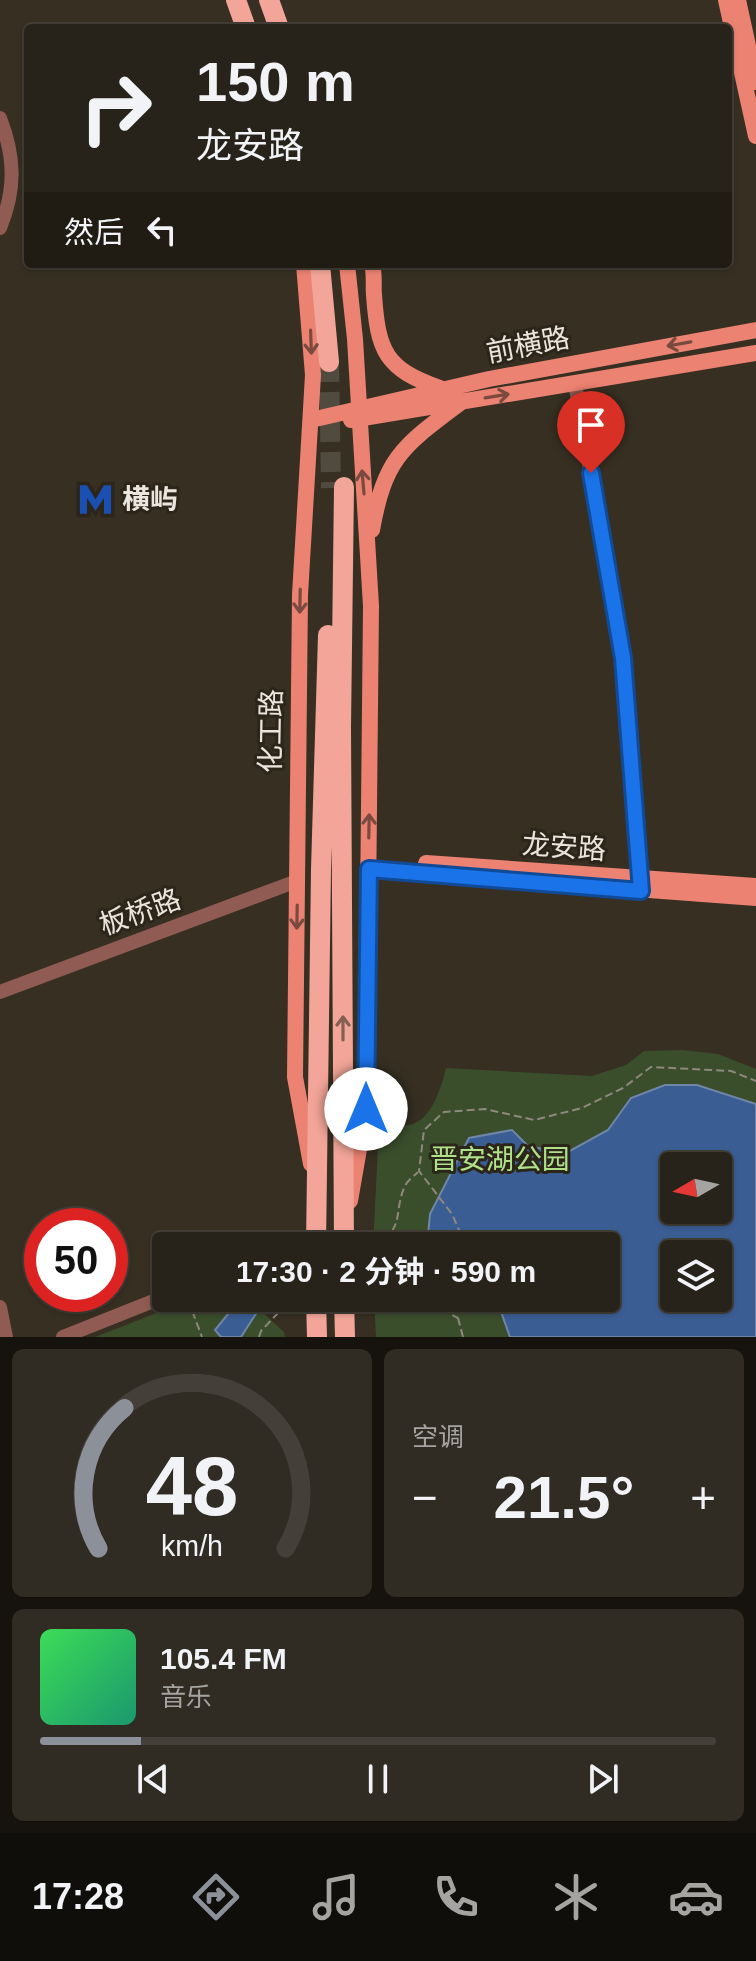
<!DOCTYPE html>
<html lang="zh">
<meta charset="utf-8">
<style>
:root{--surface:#28231a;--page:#302b23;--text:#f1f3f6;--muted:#a5a4a2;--line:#444039;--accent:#8c9099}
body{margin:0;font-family:Helvetica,"Noto Sans SC",sans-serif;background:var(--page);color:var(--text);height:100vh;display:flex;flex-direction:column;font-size:30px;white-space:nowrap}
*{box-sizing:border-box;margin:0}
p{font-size:26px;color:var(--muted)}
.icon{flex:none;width:44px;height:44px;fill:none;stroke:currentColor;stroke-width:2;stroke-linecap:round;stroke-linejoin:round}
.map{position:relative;height:1337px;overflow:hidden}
.details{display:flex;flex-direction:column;gap:12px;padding:12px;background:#16130e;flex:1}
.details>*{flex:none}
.guide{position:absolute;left:24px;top:24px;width:708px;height:244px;border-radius:8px;box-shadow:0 2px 6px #0004,0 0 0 2px var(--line);background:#28231a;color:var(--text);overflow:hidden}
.needle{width:52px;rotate:261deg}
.fabs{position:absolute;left:660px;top:1152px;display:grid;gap:16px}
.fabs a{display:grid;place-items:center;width:72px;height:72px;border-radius:8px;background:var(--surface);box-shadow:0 2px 6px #0004,0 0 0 2px var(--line);font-size:40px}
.speed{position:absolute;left:24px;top:1208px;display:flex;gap:16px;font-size:40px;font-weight:700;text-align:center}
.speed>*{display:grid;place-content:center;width:104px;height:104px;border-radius:50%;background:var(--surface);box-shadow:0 2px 6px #0004,0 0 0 2px var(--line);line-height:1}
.speed .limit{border:12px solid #d22;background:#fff;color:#111}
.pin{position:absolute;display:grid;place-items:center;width:68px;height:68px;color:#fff;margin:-82px -34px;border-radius:50% 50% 50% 0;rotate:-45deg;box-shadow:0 0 8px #0007}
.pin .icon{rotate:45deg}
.me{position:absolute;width:88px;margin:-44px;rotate:0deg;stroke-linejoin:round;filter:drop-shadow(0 0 6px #0008)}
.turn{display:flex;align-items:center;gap:28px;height:168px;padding:0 40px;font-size:36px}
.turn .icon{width:104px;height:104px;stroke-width:2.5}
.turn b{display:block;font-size:56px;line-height:68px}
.then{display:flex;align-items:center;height:76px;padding:0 40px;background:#0003;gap:16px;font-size:30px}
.big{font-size:60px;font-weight:700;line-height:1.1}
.details .widget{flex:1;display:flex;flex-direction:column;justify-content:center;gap:12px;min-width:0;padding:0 28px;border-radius:12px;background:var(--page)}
.details .dial{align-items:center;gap:0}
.dial svg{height:208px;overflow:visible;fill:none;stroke:var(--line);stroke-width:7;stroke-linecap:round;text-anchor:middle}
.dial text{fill:var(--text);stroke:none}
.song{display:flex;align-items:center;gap:24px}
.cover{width:96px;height:96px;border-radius:12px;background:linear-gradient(135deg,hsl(130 70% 55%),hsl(160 70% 35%))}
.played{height:8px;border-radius:4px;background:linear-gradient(90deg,var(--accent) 15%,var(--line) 15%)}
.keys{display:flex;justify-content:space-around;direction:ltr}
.heat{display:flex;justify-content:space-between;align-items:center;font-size:44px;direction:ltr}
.details .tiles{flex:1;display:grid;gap:12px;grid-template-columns:1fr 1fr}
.widget:last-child{grid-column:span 2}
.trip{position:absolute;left:152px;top:1232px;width:468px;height:80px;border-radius:8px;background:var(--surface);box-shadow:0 2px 6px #0004,0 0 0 2px var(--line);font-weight:700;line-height:80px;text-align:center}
.dock{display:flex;height:128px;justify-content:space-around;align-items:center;background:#100e0a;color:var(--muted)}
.dock .icon{width:56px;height:56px}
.dock .current{color:var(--accent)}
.dock b{font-size:36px;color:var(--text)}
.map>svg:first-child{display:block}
.green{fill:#3a4e2c;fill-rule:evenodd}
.water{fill:#3a5d93;stroke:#6f86a9;stroke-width:2;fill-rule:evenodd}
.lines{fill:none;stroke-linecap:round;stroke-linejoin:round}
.highway-tunnel{stroke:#514a3e;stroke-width:20;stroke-dasharray:20 10;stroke-linecap:butt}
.path{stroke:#8e887d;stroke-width:2;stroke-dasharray:8 4;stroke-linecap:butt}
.minor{stroke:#8f5b52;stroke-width:14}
.major{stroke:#ec8272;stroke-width:16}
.highway{stroke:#f2a598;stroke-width:20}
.oneway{stroke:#794a3d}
.oneway2{stroke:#855f52}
.route-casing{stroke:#114b97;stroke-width:20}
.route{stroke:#1a73e8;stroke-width:14}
.labels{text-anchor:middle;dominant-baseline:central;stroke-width:6;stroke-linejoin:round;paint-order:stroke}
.street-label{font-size:28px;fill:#eae5dd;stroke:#2c2519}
.poi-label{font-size:28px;font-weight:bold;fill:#eae5dd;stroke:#2c2519;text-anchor:start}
.park-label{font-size:28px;fill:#afe189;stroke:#2c2519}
</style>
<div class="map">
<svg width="756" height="1337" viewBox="0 0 756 1337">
<rect width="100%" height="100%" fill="#362f22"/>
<path class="green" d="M683 1050 718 1054 756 1069V1337H376L374 1298H606V1246H373L379 1126C390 1126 403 1127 413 1124 432 1118 442 1085 446 1068L592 1076 626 1065 644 1051ZM674 1166H718V1210H674ZM674 1254H718V1298H674Z
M195 1298H247L284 1332 285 1337H95Z"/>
<path class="water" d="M665 1085H697L756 1104V1337H510L499 1306 468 1298H606V1246H427L430 1214 469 1138 512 1130 529 1147 568 1152 608 1130 631 1098ZM674 1166H718V1210H674ZM674 1254H718V1298H674Z
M248 1300 259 1309 241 1337H221L215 1330 228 1314Z"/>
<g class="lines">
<path class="highway-tunnel" d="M329 362 331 488"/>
<path class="path" d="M374 1246C406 1229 393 1211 405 1186 407 1181 414 1176 418 1172
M466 1246 452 1214 419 1171 424 1130 444 1112 485 1109 534 1120 582 1108 623 1088 651 1067 731 1071 756 1081
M398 1298 421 1312 441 1309 458 1318
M188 1300 202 1337
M259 1337 261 1331 278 1313
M463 1337 458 1318 464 1298"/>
<path class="minor" d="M0 118C15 157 16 189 0 228
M575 383 623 658 641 886
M0 992 297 881
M0 1307 6 1337
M63 1337 166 1296"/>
<path class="major" d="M726 0 756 136
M738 0 756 82
M304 264 313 375 300 595 295 1077 311 1164
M347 264 355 339 371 606 366 1109 350 1201
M372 264C375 274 373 285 374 295 378 351 385 369 440 388
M311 420 489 379 756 330
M351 420 756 353
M372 530C385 457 403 446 460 403
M426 863 756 886
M369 869 756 898"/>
<path class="highway" d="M236 0 246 28
M269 0 279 28
M320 264 329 362
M344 487 341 728 344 1246
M316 1246 321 869 328 635
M316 1298 317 1337
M344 1298 345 1337"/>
</g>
<defs><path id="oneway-shaft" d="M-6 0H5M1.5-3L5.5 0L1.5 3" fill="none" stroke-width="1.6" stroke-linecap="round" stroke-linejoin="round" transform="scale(2)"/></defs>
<g class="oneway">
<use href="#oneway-shaft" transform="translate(311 342) rotate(88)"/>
<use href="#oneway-shaft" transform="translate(679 344) rotate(170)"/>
<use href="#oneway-shaft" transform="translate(497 396) rotate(-9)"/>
<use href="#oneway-shaft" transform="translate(363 482) rotate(-95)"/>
<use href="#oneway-shaft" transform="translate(300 601) rotate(91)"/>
<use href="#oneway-shaft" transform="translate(369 826) rotate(-89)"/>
<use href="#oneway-shaft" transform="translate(297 917) rotate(91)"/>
</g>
<use class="oneway2" href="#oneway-shaft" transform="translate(343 1028) rotate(-90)"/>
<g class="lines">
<defs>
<path id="route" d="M366 1109 369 869 641 891 623 658 591 473"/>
</defs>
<use href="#route" class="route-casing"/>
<use href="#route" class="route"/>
</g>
<defs>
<symbol id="metro-bare" viewBox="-9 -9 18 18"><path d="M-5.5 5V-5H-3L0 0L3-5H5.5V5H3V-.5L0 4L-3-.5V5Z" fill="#1a4fb4" stroke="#2c2519" stroke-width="2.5" paint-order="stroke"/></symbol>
</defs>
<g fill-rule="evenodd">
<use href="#metro-bare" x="70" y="474" width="51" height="51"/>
</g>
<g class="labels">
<g class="street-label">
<text transform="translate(528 345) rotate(-11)">前横路</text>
<text transform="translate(271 731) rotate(-89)">化工路</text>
<text transform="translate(564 847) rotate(4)">龙安路</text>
<text transform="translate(140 912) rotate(-20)">板桥路</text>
</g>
<g class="poi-label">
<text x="122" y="499">横屿</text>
</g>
<g class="park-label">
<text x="500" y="1159">晋安湖公园</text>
</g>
</g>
</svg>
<div class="fabs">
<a><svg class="needle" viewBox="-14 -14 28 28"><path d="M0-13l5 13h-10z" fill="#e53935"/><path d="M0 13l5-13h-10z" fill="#a5a4a2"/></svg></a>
<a><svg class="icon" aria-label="layers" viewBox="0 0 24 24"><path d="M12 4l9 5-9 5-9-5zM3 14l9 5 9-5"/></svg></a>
</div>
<div class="speed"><div class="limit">50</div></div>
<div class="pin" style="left:591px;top:473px;background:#d93025"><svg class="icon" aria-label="arrive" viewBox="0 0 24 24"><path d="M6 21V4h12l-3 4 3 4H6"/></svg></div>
<svg class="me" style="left:366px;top:1109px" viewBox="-20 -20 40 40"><circle r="19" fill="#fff"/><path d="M0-13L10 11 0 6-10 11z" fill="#1a73e8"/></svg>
<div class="trip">17:30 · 2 分钟 · 590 m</div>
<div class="guide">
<div class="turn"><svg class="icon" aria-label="right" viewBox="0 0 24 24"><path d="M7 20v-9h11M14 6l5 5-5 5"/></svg><div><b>150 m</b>龙安路</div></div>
<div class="then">然后<svg class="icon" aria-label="left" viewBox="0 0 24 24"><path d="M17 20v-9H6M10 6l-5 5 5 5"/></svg></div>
</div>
</div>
<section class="details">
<div class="tiles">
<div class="widget dial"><svg viewBox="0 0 100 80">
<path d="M14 69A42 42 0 1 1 86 69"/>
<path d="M14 69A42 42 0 0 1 24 15" stroke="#8c9099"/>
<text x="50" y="56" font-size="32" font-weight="700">48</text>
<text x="50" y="72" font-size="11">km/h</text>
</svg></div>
<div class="widget"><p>空调</p>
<div class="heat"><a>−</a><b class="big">21.5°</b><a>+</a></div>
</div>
<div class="widget">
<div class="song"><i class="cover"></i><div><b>105.4 FM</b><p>音乐</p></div></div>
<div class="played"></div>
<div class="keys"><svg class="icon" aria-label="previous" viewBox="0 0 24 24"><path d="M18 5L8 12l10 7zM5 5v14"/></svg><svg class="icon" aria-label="pause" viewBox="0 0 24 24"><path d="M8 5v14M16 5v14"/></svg><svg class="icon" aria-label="next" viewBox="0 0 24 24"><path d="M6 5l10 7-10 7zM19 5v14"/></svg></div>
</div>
</div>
</section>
<nav class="dock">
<b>17:28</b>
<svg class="icon current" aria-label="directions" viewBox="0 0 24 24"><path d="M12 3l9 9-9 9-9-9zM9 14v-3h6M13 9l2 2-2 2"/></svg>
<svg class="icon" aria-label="music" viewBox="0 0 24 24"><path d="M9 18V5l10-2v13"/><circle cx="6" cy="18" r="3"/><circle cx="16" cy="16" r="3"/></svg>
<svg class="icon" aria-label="phone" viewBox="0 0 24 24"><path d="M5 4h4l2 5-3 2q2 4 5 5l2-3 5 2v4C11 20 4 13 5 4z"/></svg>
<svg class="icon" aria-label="climate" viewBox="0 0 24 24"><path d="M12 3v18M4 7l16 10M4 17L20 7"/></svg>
<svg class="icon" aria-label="car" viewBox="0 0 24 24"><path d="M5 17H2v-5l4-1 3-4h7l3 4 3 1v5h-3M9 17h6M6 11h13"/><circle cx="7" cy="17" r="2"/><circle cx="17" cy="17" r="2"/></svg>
</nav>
